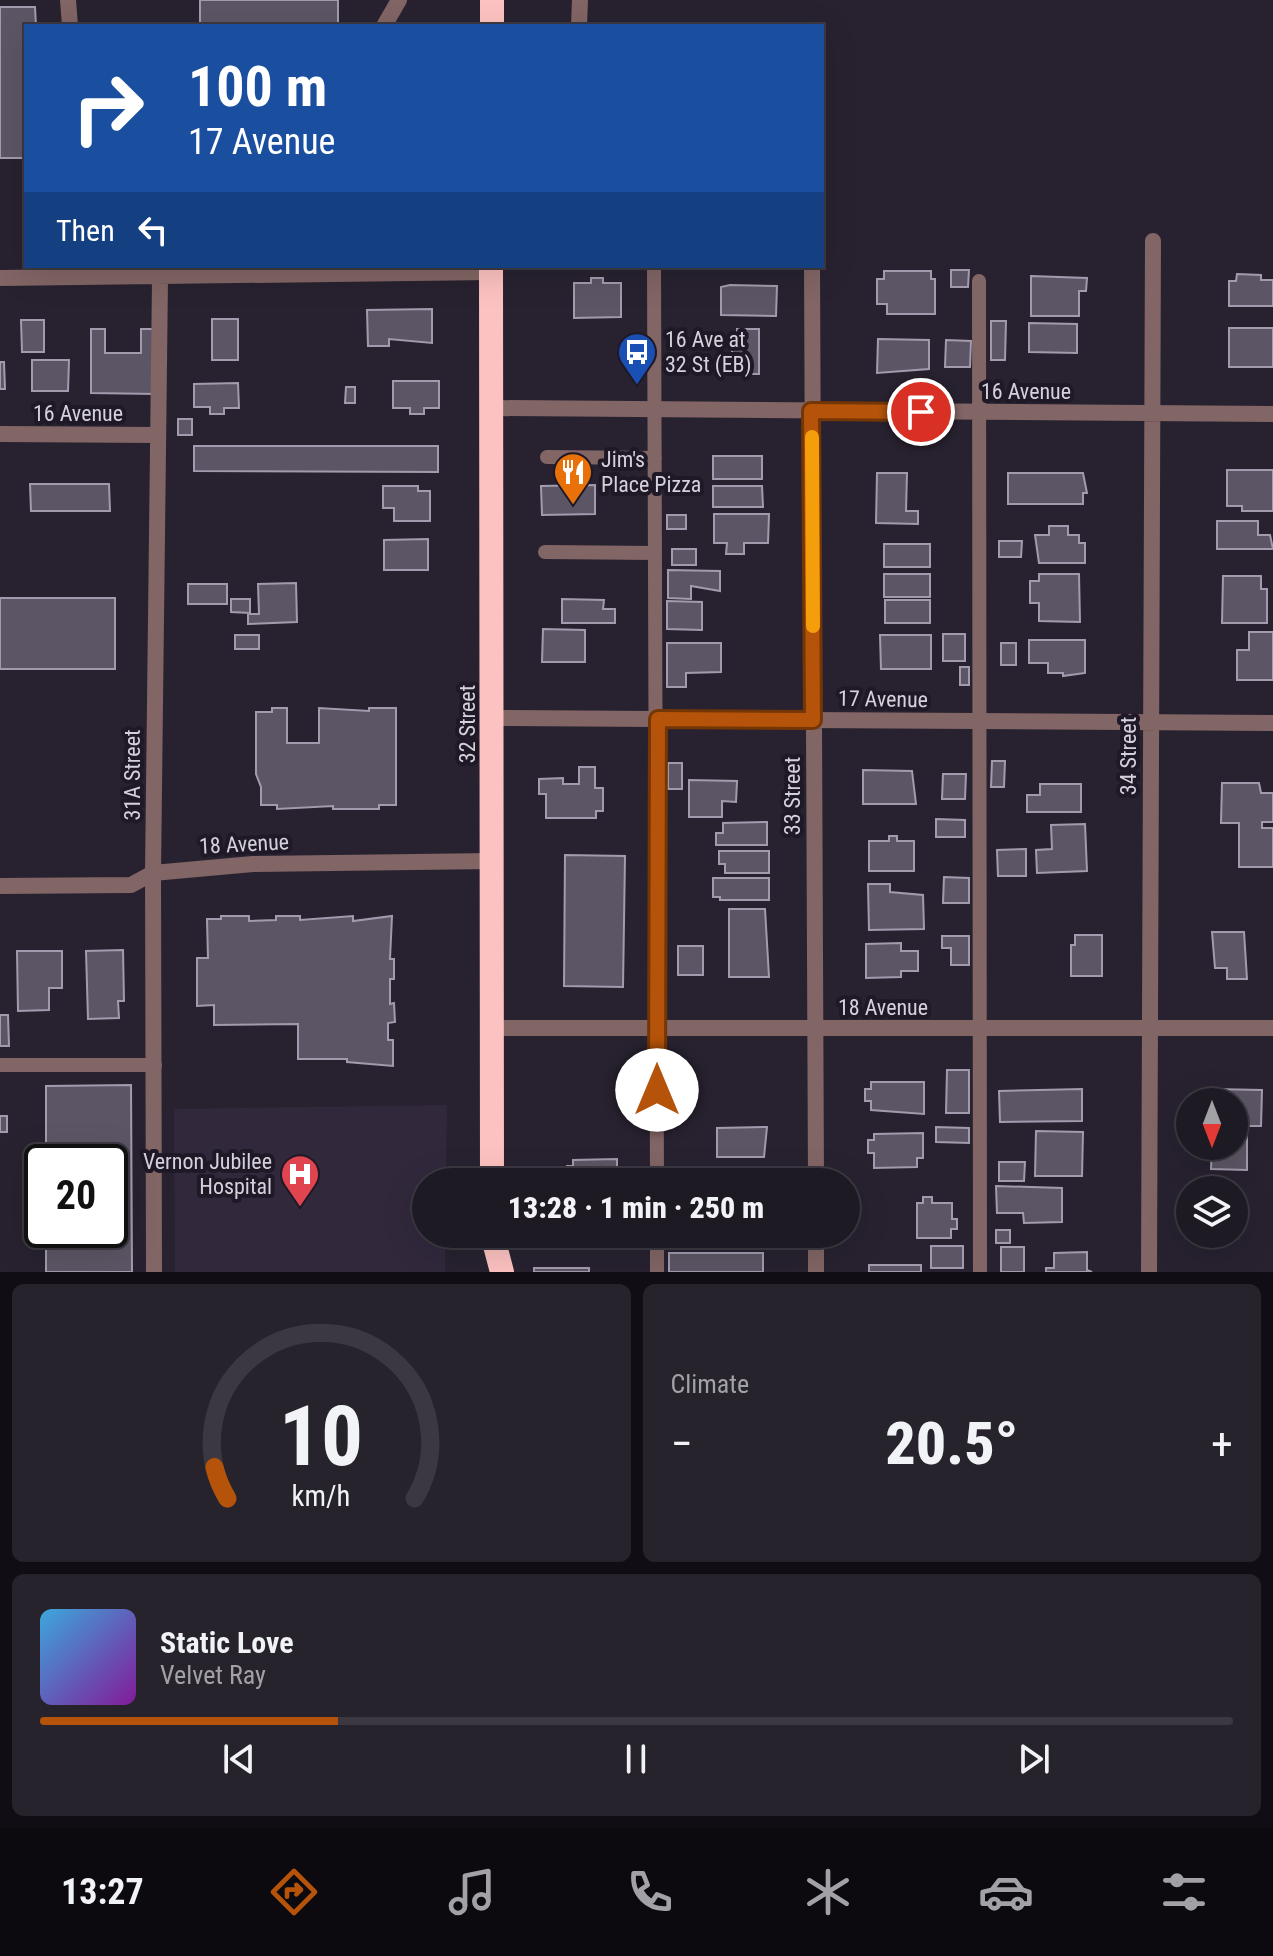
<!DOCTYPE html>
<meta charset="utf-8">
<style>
:root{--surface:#1e1a24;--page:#26232c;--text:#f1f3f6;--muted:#a1a1a6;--line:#3c3841;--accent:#b45309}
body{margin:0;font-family:"Roboto Condensed",sans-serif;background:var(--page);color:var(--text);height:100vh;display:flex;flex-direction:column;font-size:30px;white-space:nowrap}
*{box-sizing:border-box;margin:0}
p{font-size:26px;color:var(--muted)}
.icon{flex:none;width:44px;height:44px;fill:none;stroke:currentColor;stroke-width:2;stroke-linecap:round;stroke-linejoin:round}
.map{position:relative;height:1272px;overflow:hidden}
.side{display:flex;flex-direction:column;gap:12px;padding:12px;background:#100e14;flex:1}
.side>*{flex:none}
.banner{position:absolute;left:24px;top:24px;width:800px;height:244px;border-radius:0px;box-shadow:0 8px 32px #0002,0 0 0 2px var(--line);background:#1a4fa0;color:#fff;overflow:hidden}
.needle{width:52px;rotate:180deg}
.tools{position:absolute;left:1176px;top:1088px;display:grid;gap:16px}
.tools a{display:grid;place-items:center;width:72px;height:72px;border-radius:50%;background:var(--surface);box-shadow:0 8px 32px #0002,0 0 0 2px var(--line);font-size:40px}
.speed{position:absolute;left:24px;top:1144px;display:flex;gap:16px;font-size:40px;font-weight:700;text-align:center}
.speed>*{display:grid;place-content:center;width:104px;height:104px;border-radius:50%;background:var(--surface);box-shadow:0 8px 32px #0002,0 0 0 2px var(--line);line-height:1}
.speed .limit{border:4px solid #111;border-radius:12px;background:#fff;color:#111}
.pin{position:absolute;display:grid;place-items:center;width:68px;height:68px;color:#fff;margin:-34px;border:4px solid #fff;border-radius:50%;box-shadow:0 2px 8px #0007}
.me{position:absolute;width:88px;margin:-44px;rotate:0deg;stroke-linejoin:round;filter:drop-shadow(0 0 6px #0008)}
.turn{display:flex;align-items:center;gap:28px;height:168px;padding:0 32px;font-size:36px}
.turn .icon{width:104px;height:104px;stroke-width:2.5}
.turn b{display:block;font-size:56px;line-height:68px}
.then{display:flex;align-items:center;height:76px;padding:0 32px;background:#0003;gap:16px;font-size:30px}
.big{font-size:60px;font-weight:800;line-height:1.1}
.side .widget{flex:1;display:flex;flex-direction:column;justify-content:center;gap:12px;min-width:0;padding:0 28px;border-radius:12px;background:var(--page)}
.side .dial{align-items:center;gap:0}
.dial svg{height:208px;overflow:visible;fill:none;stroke:var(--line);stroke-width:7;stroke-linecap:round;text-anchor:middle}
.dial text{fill:var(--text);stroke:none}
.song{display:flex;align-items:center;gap:24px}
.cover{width:96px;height:96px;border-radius:12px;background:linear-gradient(135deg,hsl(200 70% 55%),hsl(290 70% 35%))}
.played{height:8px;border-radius:4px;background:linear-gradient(90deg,var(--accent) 25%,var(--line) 25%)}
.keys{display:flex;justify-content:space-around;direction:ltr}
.heat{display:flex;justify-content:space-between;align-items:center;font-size:44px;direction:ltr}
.side .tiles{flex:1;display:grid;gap:12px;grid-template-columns:1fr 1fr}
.widget:last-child{grid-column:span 2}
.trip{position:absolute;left:412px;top:1168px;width:448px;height:80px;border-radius:40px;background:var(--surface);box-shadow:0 8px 32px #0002,0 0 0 2px var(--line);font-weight:800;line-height:80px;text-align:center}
.menu{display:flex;height:128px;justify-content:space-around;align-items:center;background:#0c0a0e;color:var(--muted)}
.menu .icon{width:56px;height:56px}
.menu .on{color:var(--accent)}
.menu b{font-size:36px;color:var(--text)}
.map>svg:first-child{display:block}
.built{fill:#31283c}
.building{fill:#5c5565;stroke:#a39bad;stroke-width:2}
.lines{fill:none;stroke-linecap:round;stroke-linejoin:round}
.lane{stroke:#826565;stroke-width:14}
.street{stroke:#826565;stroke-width:16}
.highway{stroke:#fcc2c1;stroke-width:24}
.route-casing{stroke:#753606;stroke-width:20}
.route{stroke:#b45309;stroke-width:14}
.slow{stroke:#f59e0b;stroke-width:14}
.labels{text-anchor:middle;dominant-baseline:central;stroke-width:8;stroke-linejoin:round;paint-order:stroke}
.poi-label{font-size:22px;fill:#d5d1da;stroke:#1f1826;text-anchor:start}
.street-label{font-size:22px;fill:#d5d1da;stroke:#1f1826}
</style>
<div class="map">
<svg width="1273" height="1272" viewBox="0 0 1273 1272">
<rect width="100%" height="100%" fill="#282230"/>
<path class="built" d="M447 1105 446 1182H426V1234H445V1272H175L174 1109Z"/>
<path class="building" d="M200 0H338V26H200Z
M0 7H35L36 26H26V158H0Z
M951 270H969L968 287H951Z
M884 271H931V279H935V314H887V304H877V279H884Z
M1237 274 1261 275V280H1273V306H1229V281H1236Z
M1031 276 1087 278 1086 291H1079V316H1031Z
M591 278H603V283H621V317L574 318V283H591Z
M730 285 777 286 776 316 721 315V287Z
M432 309V343L389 339V346H368L367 310Z
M212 319H238V360H212Z
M21 320H44V352H22Z
M991 321H1006L1005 360H991Z
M1029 323 1077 324V353L1029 352Z
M1229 328H1273V367H1229Z
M91 329H105V353H141V329H156V394L91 393Z
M737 329H759V374H732V344H737Z
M878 339 929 340V369L877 373Z
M946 340 971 341 970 367H945Z
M32 360H69L68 391H32Z
M0 362H4L5 389H0Z
M393 381H439V408H424V414H410V408H393Z
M238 383 239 408H224V414H210V407H194V384Z
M346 387H355V403H345Z
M178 419H192V435H178Z
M194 446H438V472L194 471Z
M713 456H762V479H713Z
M1227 470H1273V511H1242V506H1227Z
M877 473H907L906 511H918V524L876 523Z
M1008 473H1083L1087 493H1083V504H1008Z
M30 484H109L110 511H31Z
M595 485V514L542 515 541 486Z
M383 486H418V491H430V521H394V508H383Z
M713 486H762L763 507H713Z
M714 514H769L768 543H744V554H726L727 543H714Z
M667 515H686V529H667Z
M1217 521H1258V535H1270L1273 549H1217Z
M1049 526H1068V535H1079V543H1085V563H1039L1035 535H1049Z
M428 539V570H384V540Z
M999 541H1022L1021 557H999Z
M884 544H930V567H884Z
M672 549H696V565H672Z
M668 570 720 571V591L691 586V599L668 598Z
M884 574H930V597H884Z
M1039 574H1079L1080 622 1039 621V603H1030V581H1039Z
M1223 576H1261V589H1267V623H1222Z
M296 583 297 622 248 624V614H259L258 584Z
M188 584H227V604H188Z
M0 598H115V669H0Z
M231 599H250V613L231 612Z
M562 599 604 600 603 609H615V623H562Z
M885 600H930V623H885Z
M667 601 702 602V630L667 629Z
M543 629 585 630V662H542Z
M1249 632H1273V680H1237V650H1249Z
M943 634H965V661H943Z
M235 635H259V649H235Z
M880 635H931V669H881Z
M1029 640H1085V673L1063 676V673H1048V663H1029Z
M667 643H721V672L686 673V687H667Z
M1001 643H1016V665H1001Z
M960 667H969V685H960Z
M272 708H287V743H319V708L369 711V708H396V805H379V809H333V806L277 809V805H261V787L256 774V712H272Z
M992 761H1005L1004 787H991Z
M668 763H682V789H668Z
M579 767H595V788H603V811H596V818H546V794H539V779L563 778V784H579Z
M863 770 912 771 916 804H863Z
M943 774H966L965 799H942Z
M689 780 737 781 736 802 722 801V817H689Z
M1222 783H1259L1261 793H1273V822H1262V828H1273V867H1239V823H1221Z
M1040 784H1081V812H1027V795H1040Z
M936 819 965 820V837H936Z
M767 822V845H716V833H723V823Z
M1085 824 1087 871 1037 873 1036 850 1052 849 1051 825Z
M889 836H897V841H914V871H869V841H889Z
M1026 849V876H998L997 850Z
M719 851H769V873H725V864H719Z
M565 855 625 856 623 987 564 986Z
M944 877 969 878V903H943Z
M713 878H769V900H720V897H713Z
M868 884H890V892L923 895 924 929 869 930Z
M729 909H765L769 977H729Z
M221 916H249V921L276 920V916H300V920L353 916V921L392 916 390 959H394V979H390V1004L394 1003 395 1022 388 1023V1040H393V1066L347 1062V1059H298V1024L214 1025V1005L197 1006V958H208L207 919H221Z
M1212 932H1244L1247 979H1227V968H1215Z
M1075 935H1102V976H1071V945H1075Z
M942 936H969V965H951V948H942Z
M901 943V951H918V971H901V977L866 978V944Z
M678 946H703V975H678Z
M123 950 124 1001H118L119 1018 88 1019 86 951Z
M17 951H62V988H49V1010L18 1011Z
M0 1015H8L9 1046H0Z
M947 1070H969V1113H946Z
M871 1082H924V1114L871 1110V1101H865V1089H871Z
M131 1085 132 1272H46V1230H110V1162H46V1086Z
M1082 1089V1121L1000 1122 999 1091Z
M1213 1089 1262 1090 1261 1126H1247V1170L1211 1169 1212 1146H1234V1102H1201L1213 1101Z
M0 1116H7V1132H0Z
M767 1127 764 1157H717V1128Z
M936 1127 969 1128V1143L936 1142Z
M1036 1131 1083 1132 1082 1176H1035Z
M923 1133V1158H917V1167L874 1168V1153H868V1140H874V1134Z
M617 1159V1182H567V1166H573V1160Z
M999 1162H1025L1024 1181H999Z
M996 1186 1062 1188V1222L1024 1223 1023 1213H997Z
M923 1197H932V1203H952V1219H957V1229H951V1238H917V1203H923Z
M996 1230H1010V1243H996Z
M529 1234H550V1244H528Z
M931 1246H963V1268H931Z
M1001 1247H1024V1272H1001Z
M1087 1252V1270L1092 1272H1046V1268H1054V1253Z
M669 1253H763V1272H669Z
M869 1265H921V1272H869Z
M534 1268H589V1272H534Z"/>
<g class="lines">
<path class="lane" d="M654 266 657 1182
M979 281 980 1272
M547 457 655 458
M545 552 655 553
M0 1065H155
M657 1272V1234"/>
<path class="street" d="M68 0 70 26
M384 26 399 0
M579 26 580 0
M812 266 816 1182
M0 278 491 272
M492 408 1273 414
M0 434 156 435
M493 718 1273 723
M0 886 131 885 153 873 253 864 494 861
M494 1028H1273
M816 1234V1272
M154 1272 153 873 160 279
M1149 1272 1153 241"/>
<path class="highway" d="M492 26V0
M491 266 492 1182
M492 1234 502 1272"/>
</g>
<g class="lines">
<defs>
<path id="route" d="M657 1090 658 719 813 720 811 411 921 412"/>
</defs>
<use href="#route" class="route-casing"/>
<use href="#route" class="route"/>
<path class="slow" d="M812 437 813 626"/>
</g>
<defs>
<symbol id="bus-pin" viewBox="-11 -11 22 30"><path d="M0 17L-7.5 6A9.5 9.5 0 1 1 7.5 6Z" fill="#1a4fb4" stroke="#1f1826"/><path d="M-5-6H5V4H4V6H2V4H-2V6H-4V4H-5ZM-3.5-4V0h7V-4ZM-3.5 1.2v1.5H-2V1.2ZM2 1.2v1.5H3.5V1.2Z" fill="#fff"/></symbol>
<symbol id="restaurant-pin" viewBox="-11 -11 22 30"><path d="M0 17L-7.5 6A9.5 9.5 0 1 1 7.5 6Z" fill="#e8710a" stroke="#1f1826"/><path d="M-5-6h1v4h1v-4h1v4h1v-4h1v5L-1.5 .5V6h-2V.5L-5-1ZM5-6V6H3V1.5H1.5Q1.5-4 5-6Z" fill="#fff"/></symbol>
<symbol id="hospital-pin" viewBox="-11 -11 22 30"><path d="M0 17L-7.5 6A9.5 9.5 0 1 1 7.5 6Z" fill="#e0444e" stroke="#1f1826"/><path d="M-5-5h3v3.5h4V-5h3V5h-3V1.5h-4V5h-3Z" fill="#fff"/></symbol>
</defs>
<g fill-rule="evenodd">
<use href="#bus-pin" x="615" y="330" width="44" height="60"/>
<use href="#restaurant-pin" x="551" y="450" width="44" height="60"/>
<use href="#hospital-pin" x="278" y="1152" width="44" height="60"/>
</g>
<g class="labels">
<g class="poi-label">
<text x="665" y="339">16 Ave at<tspan x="665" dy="25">32 St (EB)</tspan></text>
<text x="601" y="459">Jim's<tspan x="601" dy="25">Place Pizza</tspan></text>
<text x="272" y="1161" text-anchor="end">Vernon Jubilee<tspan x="272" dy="25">Hospital</tspan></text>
</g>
<g class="street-label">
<text x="1026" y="391">16 Avenue</text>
<text x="78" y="413">16 Avenue</text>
<text transform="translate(883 699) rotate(1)">17 Avenue</text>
<text transform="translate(467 724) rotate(-90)">32 Street</text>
<text transform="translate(1128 756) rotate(-90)">34 Street</text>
<text transform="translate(132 775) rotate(-90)">31A Street</text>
<text transform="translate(792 796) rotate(-90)">33 Street</text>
<text transform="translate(244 844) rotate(-3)">18 Avenue</text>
<text x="883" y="1007">18 Avenue</text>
</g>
</g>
</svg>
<div class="tools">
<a><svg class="needle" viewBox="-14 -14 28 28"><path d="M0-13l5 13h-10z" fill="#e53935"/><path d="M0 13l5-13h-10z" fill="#a1a1a6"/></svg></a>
<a><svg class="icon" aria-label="layers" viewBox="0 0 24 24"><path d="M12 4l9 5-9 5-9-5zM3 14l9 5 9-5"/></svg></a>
</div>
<div class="speed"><div class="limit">20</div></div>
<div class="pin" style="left:921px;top:412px;background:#d93025"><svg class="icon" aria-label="arrive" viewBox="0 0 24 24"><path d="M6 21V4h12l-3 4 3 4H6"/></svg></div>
<svg class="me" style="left:657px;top:1090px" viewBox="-20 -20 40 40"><circle r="19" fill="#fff"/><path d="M0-13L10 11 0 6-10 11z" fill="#b45309"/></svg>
<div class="trip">13:28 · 1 min · 250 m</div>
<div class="banner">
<div class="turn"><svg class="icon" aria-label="right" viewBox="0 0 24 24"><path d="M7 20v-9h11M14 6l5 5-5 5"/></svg><div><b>100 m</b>17 Avenue</div></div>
<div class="then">Then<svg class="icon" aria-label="left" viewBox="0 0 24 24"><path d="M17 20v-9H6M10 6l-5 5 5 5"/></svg></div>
</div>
</div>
<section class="side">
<div class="tiles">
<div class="widget dial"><svg viewBox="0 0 100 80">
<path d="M14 69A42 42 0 1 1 86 69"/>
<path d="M14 69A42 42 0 0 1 9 57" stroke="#b45309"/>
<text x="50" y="56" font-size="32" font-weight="700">10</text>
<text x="50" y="72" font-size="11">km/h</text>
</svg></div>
<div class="widget"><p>Climate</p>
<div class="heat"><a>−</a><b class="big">20.5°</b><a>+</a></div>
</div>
<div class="widget">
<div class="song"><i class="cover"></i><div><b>Static Love</b><p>Velvet Ray</p></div></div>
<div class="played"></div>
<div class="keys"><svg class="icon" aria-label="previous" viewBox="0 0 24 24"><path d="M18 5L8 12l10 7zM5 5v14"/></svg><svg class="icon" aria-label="pause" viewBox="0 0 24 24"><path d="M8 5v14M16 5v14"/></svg><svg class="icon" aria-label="next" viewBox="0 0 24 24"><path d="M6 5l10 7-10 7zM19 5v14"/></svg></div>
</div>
</div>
</section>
<nav class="menu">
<b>13:27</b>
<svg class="icon on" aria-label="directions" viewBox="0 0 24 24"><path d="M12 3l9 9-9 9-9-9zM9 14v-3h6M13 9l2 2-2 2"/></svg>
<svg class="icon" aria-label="music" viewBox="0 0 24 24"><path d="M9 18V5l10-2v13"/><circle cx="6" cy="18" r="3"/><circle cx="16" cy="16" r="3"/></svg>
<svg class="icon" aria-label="phone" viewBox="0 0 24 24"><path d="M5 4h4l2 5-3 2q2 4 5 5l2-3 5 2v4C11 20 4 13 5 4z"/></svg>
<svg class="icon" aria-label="climate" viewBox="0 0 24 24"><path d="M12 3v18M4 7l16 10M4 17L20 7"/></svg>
<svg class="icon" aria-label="car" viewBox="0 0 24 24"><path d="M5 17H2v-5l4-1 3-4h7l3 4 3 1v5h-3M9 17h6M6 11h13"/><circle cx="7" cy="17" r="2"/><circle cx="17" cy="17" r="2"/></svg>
<svg class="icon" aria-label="filters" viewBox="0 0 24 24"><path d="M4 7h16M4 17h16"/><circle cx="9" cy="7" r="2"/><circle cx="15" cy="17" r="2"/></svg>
</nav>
